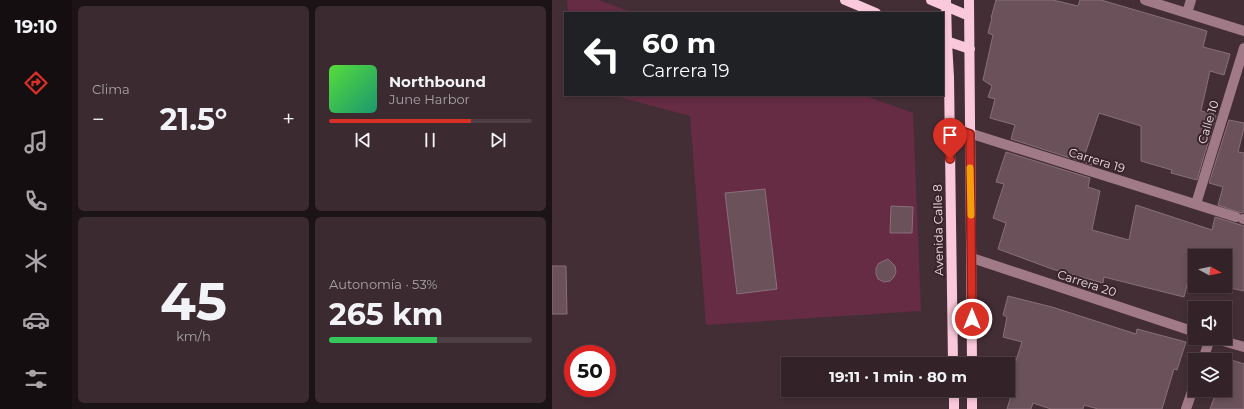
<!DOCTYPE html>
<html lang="es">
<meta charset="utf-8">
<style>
:root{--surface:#332228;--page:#3b2a30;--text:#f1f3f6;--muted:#a9a4a8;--line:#4e3f45;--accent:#d93025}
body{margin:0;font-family:Montserrat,sans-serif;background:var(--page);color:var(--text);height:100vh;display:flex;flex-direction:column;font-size:15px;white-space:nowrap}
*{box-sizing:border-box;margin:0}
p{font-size:13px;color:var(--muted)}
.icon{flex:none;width:22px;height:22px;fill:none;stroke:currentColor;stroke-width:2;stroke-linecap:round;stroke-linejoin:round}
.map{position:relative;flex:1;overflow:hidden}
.details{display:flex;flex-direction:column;gap:6px;padding:6px;background:#1c1316;width:480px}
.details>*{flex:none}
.top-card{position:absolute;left:12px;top:12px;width:380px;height:84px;border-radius:0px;box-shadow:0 2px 6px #0003,0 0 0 1px var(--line);background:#202124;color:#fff;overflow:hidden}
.needle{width:26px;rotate:98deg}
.buttons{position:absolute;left:636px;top:249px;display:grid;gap:8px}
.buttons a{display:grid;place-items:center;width:44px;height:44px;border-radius:0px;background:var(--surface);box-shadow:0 2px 6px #0003,0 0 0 1px var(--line);font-size:20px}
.speed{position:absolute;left:12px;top:345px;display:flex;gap:8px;font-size:20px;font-weight:700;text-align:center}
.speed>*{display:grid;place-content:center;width:52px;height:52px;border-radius:50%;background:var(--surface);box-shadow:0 2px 6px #0003,0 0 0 1px var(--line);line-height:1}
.speed .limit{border:6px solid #d22;background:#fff;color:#111}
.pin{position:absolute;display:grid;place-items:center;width:34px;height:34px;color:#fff;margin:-41px -17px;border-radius:50% 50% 50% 0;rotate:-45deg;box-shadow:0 0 4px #0007}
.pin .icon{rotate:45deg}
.me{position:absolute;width:44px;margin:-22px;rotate:0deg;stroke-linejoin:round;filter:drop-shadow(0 0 3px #0008)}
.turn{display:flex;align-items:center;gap:14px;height:84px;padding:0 12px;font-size:18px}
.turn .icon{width:52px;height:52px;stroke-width:2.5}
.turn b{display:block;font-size:28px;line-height:34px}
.big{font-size:30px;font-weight:700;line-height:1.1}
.details .tile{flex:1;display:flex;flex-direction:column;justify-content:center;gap:6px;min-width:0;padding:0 14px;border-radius:6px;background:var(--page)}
.details .dial{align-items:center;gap:0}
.dial b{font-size:52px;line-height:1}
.song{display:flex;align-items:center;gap:12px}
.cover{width:48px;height:48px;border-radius:6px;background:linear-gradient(135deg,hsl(110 70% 55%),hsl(160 70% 35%))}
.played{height:4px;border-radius:2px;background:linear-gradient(90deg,var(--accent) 70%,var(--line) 70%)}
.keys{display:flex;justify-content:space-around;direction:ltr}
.heat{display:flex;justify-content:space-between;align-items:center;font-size:22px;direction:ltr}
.charge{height:6px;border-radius:3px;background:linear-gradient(90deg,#34c759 53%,var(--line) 0)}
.details .tiles{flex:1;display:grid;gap:6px;grid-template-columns:repeat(2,1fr)}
.trip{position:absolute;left:229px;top:357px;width:234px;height:40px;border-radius:0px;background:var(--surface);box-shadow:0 2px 6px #0003,0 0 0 1px var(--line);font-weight:700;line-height:40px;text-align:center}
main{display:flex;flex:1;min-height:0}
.tabs{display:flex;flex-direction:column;width:72px;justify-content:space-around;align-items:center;background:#140e10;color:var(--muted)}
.tabs .icon{width:28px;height:28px}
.tabs .active{color:var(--accent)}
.tabs b{font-size:18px;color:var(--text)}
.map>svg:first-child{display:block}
.green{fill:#652c44}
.building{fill:#6a515a;stroke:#896f78}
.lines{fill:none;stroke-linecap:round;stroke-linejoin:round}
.minor{stroke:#a17a88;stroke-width:10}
.major{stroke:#f9c8da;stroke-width:10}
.route-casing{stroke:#8d1f18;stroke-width:10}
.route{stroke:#d93025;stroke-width:7}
.slow{stroke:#f59e0b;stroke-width:7}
.labels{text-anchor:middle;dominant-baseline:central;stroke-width:4;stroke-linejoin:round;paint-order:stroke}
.street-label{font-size:12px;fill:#f0e1e6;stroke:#39242c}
</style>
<main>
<nav class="tabs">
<b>19:10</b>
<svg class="icon active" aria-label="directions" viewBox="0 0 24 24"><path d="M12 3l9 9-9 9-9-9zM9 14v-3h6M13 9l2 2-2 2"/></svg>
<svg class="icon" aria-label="music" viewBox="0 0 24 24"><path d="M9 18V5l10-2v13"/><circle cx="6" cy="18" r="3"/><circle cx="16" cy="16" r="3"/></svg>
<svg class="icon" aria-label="phone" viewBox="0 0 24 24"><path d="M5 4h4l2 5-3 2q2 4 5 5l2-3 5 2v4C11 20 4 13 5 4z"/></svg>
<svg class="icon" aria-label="climate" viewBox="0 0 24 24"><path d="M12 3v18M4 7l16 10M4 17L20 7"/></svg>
<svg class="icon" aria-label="car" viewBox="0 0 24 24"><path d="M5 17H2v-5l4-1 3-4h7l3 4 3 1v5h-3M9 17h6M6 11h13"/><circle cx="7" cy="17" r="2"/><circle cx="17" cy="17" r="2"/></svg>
<svg class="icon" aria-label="filters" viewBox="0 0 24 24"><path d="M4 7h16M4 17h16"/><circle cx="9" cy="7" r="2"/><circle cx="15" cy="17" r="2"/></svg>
</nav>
<section class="details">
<div class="tiles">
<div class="tile"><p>Clima</p>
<div class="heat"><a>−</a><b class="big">21.5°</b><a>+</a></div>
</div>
<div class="tile">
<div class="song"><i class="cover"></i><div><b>Northbound</b><p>June Harbor</p></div></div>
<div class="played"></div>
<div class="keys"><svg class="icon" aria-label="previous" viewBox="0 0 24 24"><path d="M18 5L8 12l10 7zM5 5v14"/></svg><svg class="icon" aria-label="pause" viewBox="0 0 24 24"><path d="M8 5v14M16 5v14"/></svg><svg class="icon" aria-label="next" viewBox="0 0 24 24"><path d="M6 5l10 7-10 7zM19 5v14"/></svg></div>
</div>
<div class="tile dial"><b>45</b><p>km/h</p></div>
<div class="tile"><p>Autonomía · 53%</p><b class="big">265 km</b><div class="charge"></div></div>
</div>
</section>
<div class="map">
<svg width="692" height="409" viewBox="0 0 692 409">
<rect width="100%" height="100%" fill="#442e36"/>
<path class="green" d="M15 0H46L82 13H16Z
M60 95H311L361 113 369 311 154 325 138 116Z"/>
<path class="building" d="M444 0H501L526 6 528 0H549L655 31 651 47 678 54 672 75 658 71 649 111 662 114 661 116H664L645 180 619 173 620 170 589 161V126L547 113 533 154 542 156 540 165 459 139 463 125 438 118 443 99 436 97 440 86 431 80 441 35 436 33 440 18H439Z
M677 120 692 123V128L686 152 692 153V212L689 213 666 205 671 187 657 183Z
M454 152 538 178 536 187 548 191 540 230 577 240 584 205 660 230 663 217 692 226V291L673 287V256H664L644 250 632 297 552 277 551 283 500 269 446 249 454 223 441 218 452 184 444 182Z
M213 189 225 289 185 294 173 193Z
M339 206 361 207 360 233H338Z
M336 259 343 266 344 272 342 277 338 281 332 282 326 279 324 274V268L327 263Z
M0 266H14L15 314H0Z
M456 296 500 307 584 334 585 329 634 342 625 370 622 369 610 409H546L532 405 531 409H499L481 403 479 409H455L459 396 453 394 454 390H456V385L470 342 451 337 455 317 451 315Z
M673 358 692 364V409H658L665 390H673Z"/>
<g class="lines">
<path class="minor" d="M593 0 692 31
M635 13 639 0
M398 127 684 217
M644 204 692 48
M691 219H692
M420 258 643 332
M660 338 692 347
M651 360 658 338
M634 409 643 383"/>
<path class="major" d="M293 0 324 13
M379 0 417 16
M394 0 395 42 397 77 401 364
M417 0 420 364
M391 40 418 49
M402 390V409
M420 390V409"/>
</g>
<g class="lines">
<defs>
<path id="route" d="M398 159V127L418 134 420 319"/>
</defs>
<use href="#route" class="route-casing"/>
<use href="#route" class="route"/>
<path class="slow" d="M418 168 419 215"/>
</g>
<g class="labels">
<g class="street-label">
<text transform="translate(656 122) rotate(-73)">Calle 10</text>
<text transform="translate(545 160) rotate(17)">Carrera 19</text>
<text transform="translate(386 230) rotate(-91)">Avenida Calle 8</text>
<text transform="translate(535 283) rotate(18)">Carrera 20</text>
</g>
</g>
</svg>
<div class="buttons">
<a><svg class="needle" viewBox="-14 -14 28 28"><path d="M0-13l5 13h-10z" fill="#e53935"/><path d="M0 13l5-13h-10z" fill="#a9a4a8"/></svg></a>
<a><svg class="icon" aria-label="sound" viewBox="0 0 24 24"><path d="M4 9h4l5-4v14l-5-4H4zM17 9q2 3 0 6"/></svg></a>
<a><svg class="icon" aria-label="layers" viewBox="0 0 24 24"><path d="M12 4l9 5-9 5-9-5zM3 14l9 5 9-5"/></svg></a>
</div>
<div class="speed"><div class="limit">50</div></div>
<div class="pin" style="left:398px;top:159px;background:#d93025"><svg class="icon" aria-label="arrive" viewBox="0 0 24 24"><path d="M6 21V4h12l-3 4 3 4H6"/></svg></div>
<svg class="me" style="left:420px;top:319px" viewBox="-20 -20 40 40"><circle r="17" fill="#d93025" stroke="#fff" stroke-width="3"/><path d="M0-11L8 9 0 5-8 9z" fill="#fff"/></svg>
<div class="trip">19:11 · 1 min · 80 m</div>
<div class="top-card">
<div class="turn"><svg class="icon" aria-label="left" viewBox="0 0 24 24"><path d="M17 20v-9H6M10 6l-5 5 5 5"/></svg><div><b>60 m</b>Carrera 19</div></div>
</div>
</div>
</main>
